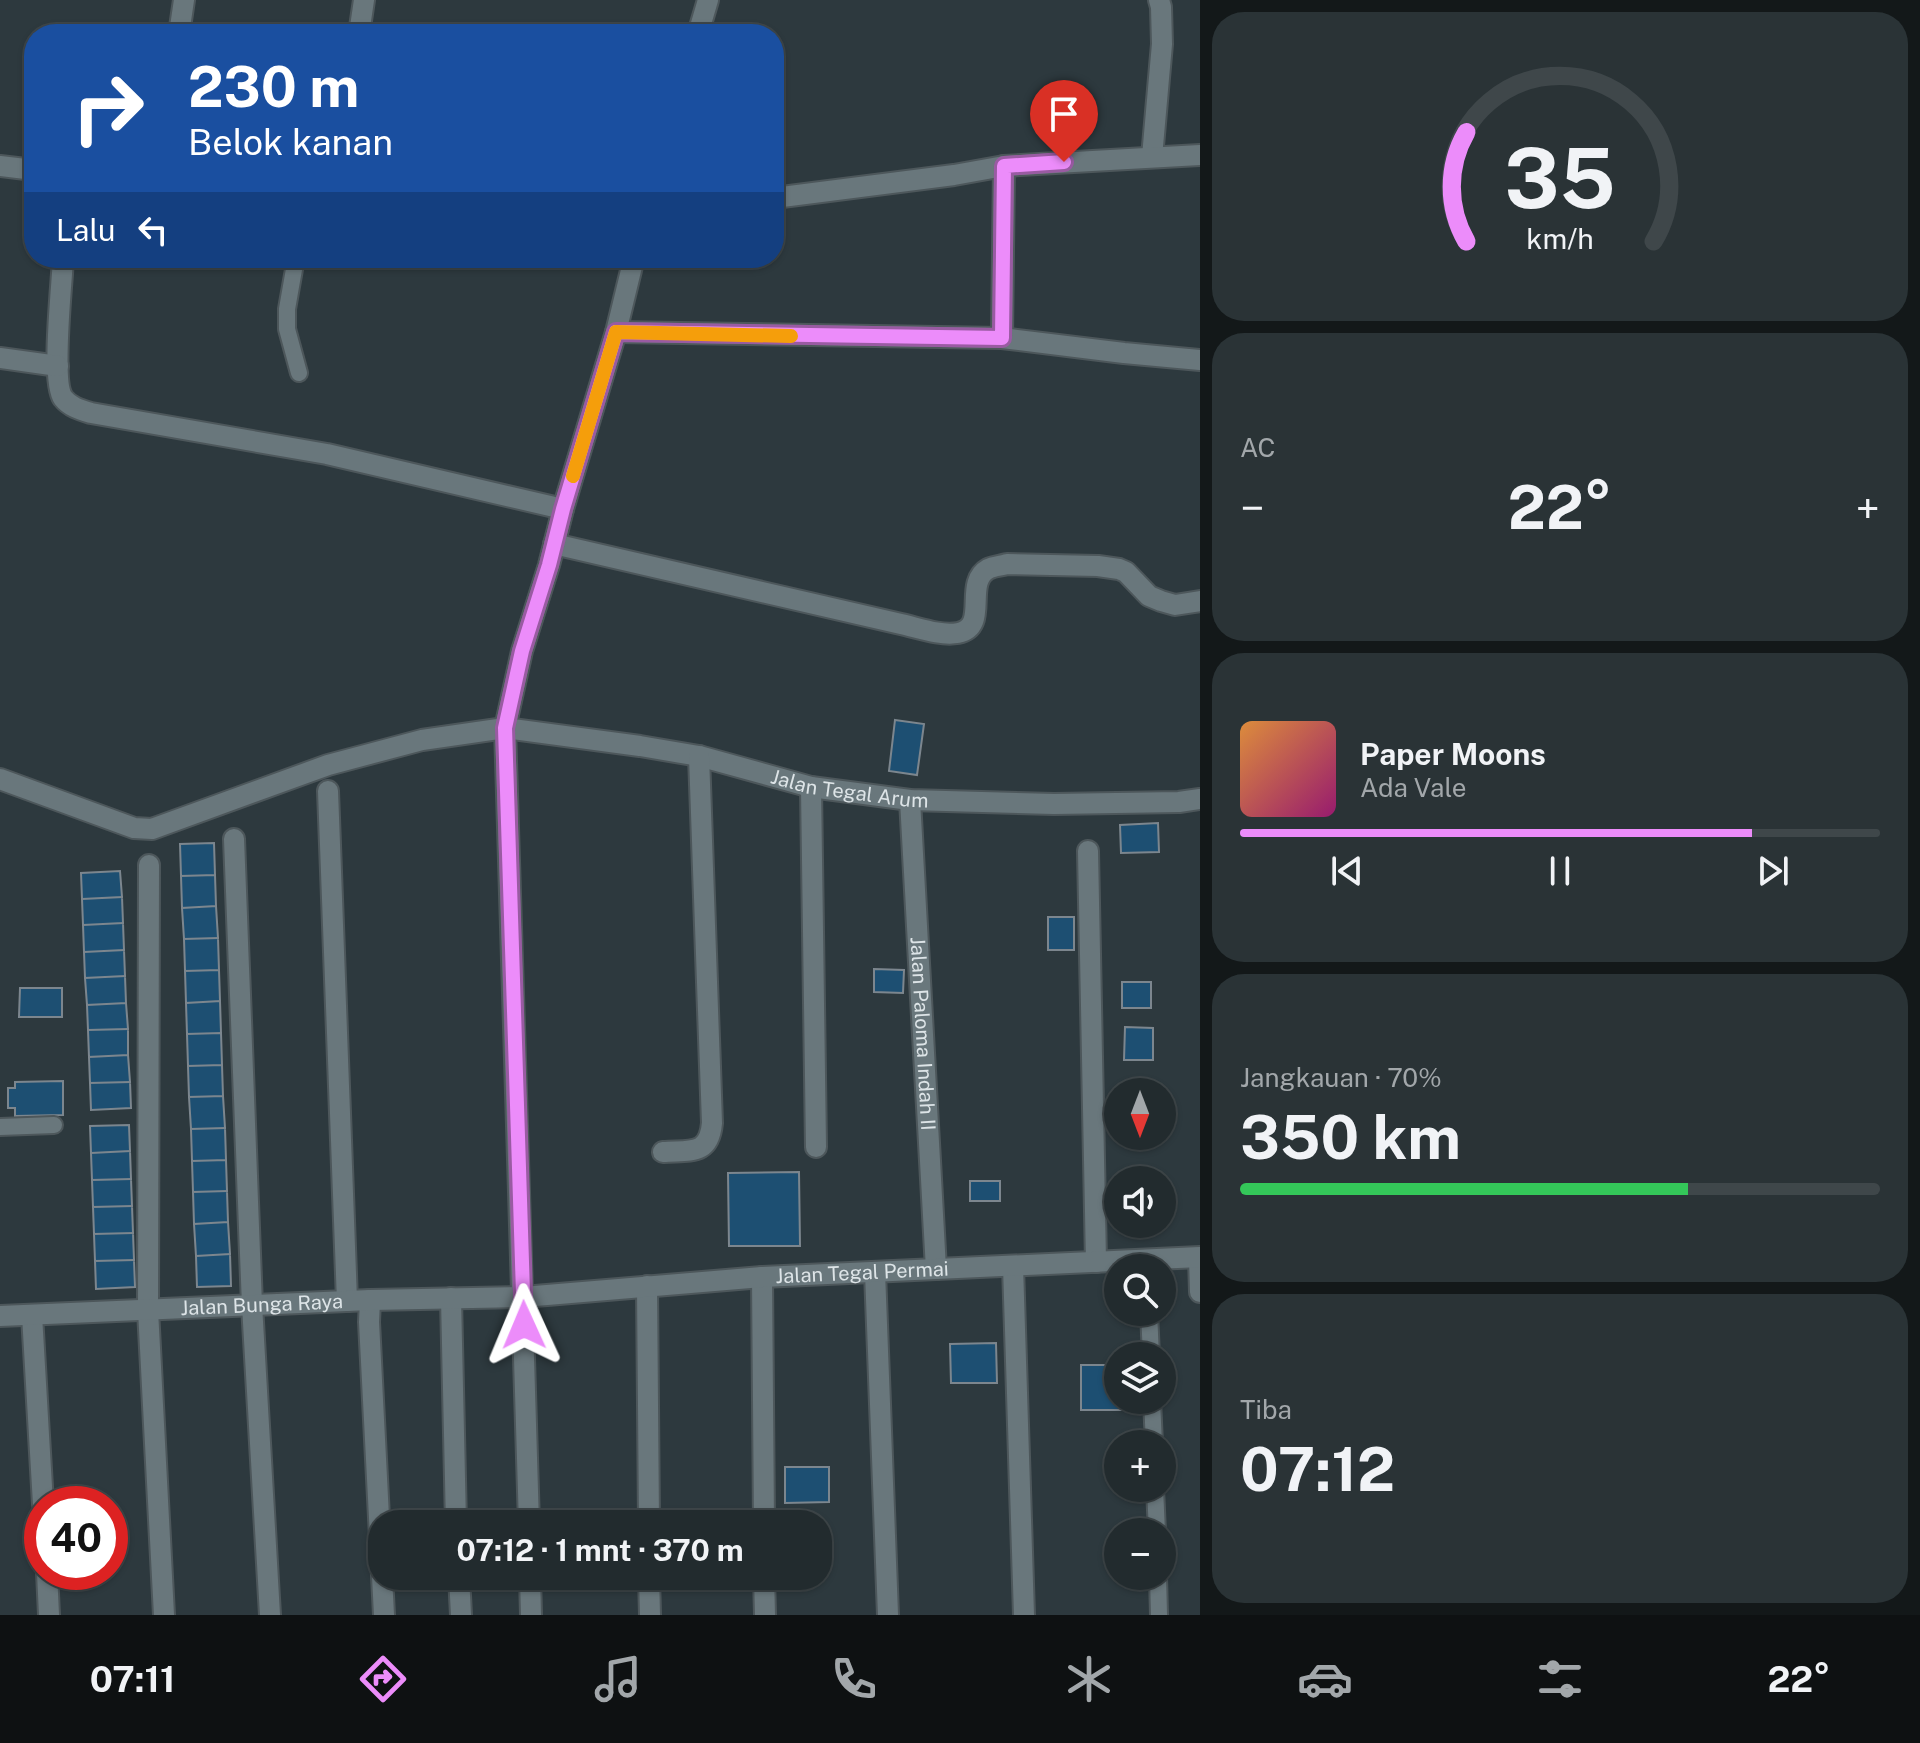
<!DOCTYPE html>
<html lang="id">
<meta charset="utf-8">
<style>
:root{--surface:#222b2e;--page:#2a3336;--text:#f1f3f6;--muted:#a2a7aa;--line:#3f474a;--accent:#ec8cfa}
body{margin:0;font-family:"Public Sans",sans-serif;background:var(--page);color:var(--text);height:100vh;display:flex;flex-direction:column;font-size:30px;white-space:nowrap}
*{box-sizing:border-box;margin:0}
p{font-size:26px;color:var(--muted)}
.icon{flex:none;width:44px;height:44px;fill:none;stroke:currentColor;stroke-width:2;stroke-linecap:round;stroke-linejoin:round}
.map{position:relative;flex:1;overflow:hidden}
.panel{display:flex;flex-direction:column;gap:12px;padding:12px;background:#131819;width:720px}
.panel>*{flex:none}
.guide{position:absolute;left:24px;top:24px;width:760px;height:244px;border-radius:32px;box-shadow:0 2px 6px #0004,0 0 0 2px var(--line);background:#1a4fa0;color:#fff;overflow:hidden}
.needle{width:52px;rotate:180deg}
.buttons{position:absolute;left:1104px;top:1078px;display:grid;gap:16px}
.buttons a{display:grid;place-items:center;width:72px;height:72px;border-radius:50%;background:var(--surface);box-shadow:0 2px 6px #0004,0 0 0 2px var(--line);font-size:40px}
.speed{position:absolute;left:24px;top:1486px;display:flex;gap:16px;font-size:40px;font-weight:700;text-align:center}
.speed>*{display:grid;place-content:center;width:104px;height:104px;border-radius:50%;background:var(--surface);box-shadow:0 2px 6px #0004,0 0 0 2px var(--line);line-height:1}
.speed .limit{border:12px solid #d22;background:#fff;color:#111}
.pin{position:absolute;display:grid;place-items:center;width:68px;height:68px;color:#fff;margin:-82px -34px;border-radius:50% 50% 50% 0;rotate:-45deg;box-shadow:0 0 8px #0007}
.pin .icon{rotate:45deg}
.me{position:absolute;width:88px;margin:-44px;rotate:359deg;stroke-linejoin:round;filter:drop-shadow(0 0 6px #0008)}
.turn{display:flex;align-items:center;gap:28px;height:168px;padding:0 32px;font-size:36px}
.turn .icon{width:104px;height:104px;stroke-width:2.5}
.turn b{display:block;font-size:56px;line-height:68px}
.then{display:flex;align-items:center;height:76px;padding:0 32px;background:#0003;gap:16px;font-size:30px}
.big{font-size:60px;font-weight:700;line-height:1.1}
.panel .widget{flex:1;display:flex;flex-direction:column;justify-content:center;gap:12px;min-width:0;padding:0 28px;border-radius:32px;background:var(--page)}
.panel .dial{align-items:center;gap:0}
.dial svg{height:208px;overflow:visible;fill:none;stroke:var(--line);stroke-width:7;stroke-linecap:round;text-anchor:middle}
.dial text{fill:var(--text);stroke:none}
.song{display:flex;align-items:center;gap:24px}
.cover{width:96px;height:96px;border-radius:12px;background:linear-gradient(135deg,hsl(30 70% 55%),hsl(320 70% 35%))}
.played{height:8px;border-radius:4px;background:linear-gradient(90deg,var(--accent) 80%,var(--line) 80%)}
.keys{display:flex;justify-content:space-around;direction:ltr}
.heat{display:flex;justify-content:space-between;align-items:center;font-size:44px;direction:ltr}
.charge{height:12px;border-radius:6px;background:linear-gradient(90deg,#34c759 70%,var(--line) 0)}
.trip{position:absolute;left:368px;top:1510px;width:464px;height:80px;border-radius:32px;background:var(--surface);box-shadow:0 2px 6px #0004,0 0 0 2px var(--line);font-weight:700;line-height:80px;text-align:center}
.dock{display:flex;height:128px;justify-content:space-around;align-items:center;background:#0e1112;color:var(--muted)}
.dock .icon{width:56px;height:56px}
.dock .active{color:var(--accent)}
.dock b{font-size:36px;color:var(--text)}
main{display:flex;flex:1;min-height:0}
.map>svg:first-child{display:block}
.building{fill:#1d4f72;stroke:#7c868e;stroke-width:2}
.lines{fill:none;stroke-linecap:round;stroke-linejoin:round}
.service-casing{stroke:#4d575b;stroke-width:20}
.minor-casing{stroke:#4d575b;stroke-width:24}
.tertiary-casing{stroke:#4d575b;stroke-width:24}
.secondary-casing{stroke:#4d575b;stroke-width:24}
.service{stroke:#69777c;stroke-width:16}
.minor{stroke:#69777c;stroke-width:20}
.tertiary{stroke:#69777c;stroke-width:20}
.secondary{stroke:#69777c;stroke-width:20}
.route-casing{stroke:#995ba2;stroke-width:20}
.route{stroke:#ec8cfa;stroke-width:14}
.slow{stroke:#f59e0b;stroke-width:14}
.labels{text-anchor:middle;dominant-baseline:central;stroke-width:7;stroke-linejoin:round;paint-order:stroke}
.street-label{font-size:20px;fill:#dde4e7;stroke:#242f33}
</style>
<main>
<div class="map">
<svg width="1200" height="1615" viewBox="0 0 1200 1615">
<rect width="100%" height="100%" fill="#2d393e"/>
<path class="building" d="M895 720 924 724 917 775 889 771Z
M1158 823 1159 852 1121 853 1120 825Z
M214 843 215 875 181 876 180 844Z
M120 871 122 897 82 899 81 873Z
M215 875 216 906 182 908 181 876Z
M122 897 123 923 83 925 82 899Z
M216 906 218 938 184 939 182 908Z
M1048 917H1074V950H1048Z
M123 923 124 950 84 952 83 925Z
M218 938 219 970 185 971 184 939Z
M124 950 125 976 85 978 84 952Z
M874 969 904 970 903 993 874 992Z
M219 970 220 1001 186 1003 185 971Z
M125 976 126 1003 87 1005 85 978Z
M1122 982H1151V1008H1122Z
M20 988H62V1017H19Z
M220 1001 221 1033 187 1034 186 1003Z
M126 1003 128 1029 88 1030 87 1005Z
M1125 1027 1153 1028V1060H1124Z
M128 1029V1055L89 1057 88 1030Z
M221 1033 222 1065 188 1066 187 1034Z
M128 1055 130 1082 90 1083 89 1057Z
M222 1065 223 1096 189 1097 188 1066Z
M63 1081V1115L15 1116V1108H8V1088H15V1082Z
M130 1082 131 1108 91 1110 90 1083Z
M223 1096 225 1128 191 1129 189 1097Z
M129 1125 130 1151 91 1153 90 1126Z
M225 1128 226 1160 192 1161 191 1129Z
M130 1151 131 1179 92 1180 91 1153Z
M226 1160 227 1191 193 1192 192 1161Z
M799 1172 800 1246H729L728 1173Z
M131 1179 132 1206 93 1207 92 1180Z
M970 1181H1000V1201H970Z
M227 1191 228 1222 194 1224 193 1192Z
M132 1206 133 1233 94 1234 93 1207Z
M228 1222 230 1254 196 1256 194 1224Z
M133 1233 134 1260 95 1261 94 1234Z
M230 1254 231 1286 197 1287 196 1256Z
M134 1260 135 1287 96 1289 95 1261Z
M996 1343 997 1383H951L950 1344Z
M1081 1365H1118V1400H1124V1410H1081Z
M785 1467H829V1502L785 1503Z"/>
<g class="lines">
<defs>
<path id="service" d="M296 258 287 309V329L299 373
M0 1127 54 1125
M1149 1312 1151 1356
M1152 1400 1154 1444
M1155 1488 1157 1532
M1158 1576 1159 1615"/>
<g id="minor">
<path d="M179 34 184 0"/>
<path d="M359 34 364 0"/>
<path d="M1152 157 1162 44 1161 7 1159 0"/>
<path d="M0 166 34 170"/>
<path d="M774 198 954 175 1004 166 1200 155"/>
<path d="M63 258C62 284 51 381 63 398 70 407 81 410 91 413L327 454 563 509"/>
<path d="M616 332 1002 338 1124 353 1200 360"/>
<path d="M1002 338 1004 166"/>
<path d="M0 358 58 366"/>
<path d="M554 544 901 624C919 628 940 636 958 633 990 627 963 583 988 569 994 566 1001 566 1007 564L1098 566 1119 569 1126 572 1149 596 1161 601 1175 605 1200 601"/>
<path id="s1" d="M0 779 134 828 152 829 328 765 422 740 505 728 640 746 699 756 811 787 910 800 1054 804 1179 802 1200 799"/>
<path d="M811 787 816 1147"/>
<path d="M328 791 347 1301"/>
<path id="s2" d="M910 800 936 1269"/>
<path d="M234 839 252 1305 270 1615"/>
<path d="M1088 851 1096 1262"/>
<path d="M149 865 148 1310 164 1615"/>
<path d="M663 1152C690 1150 709 1156 712 1123L699 756"/>
<path d="M1199 1258 1200 1292"/>
<path d="M1013 1266 1024 1615"/>
<path d="M875 1272 888 1615"/>
<path d="M762 1277 764 1524"/>
<path d="M647 1286 649 1524"/>
<path d="M451 1298 456 1524"/>
<path d="M370 1300 369 1322 384 1615"/>
<path d="M32 1315 43 1504"/>
<path d="M47 1572 49 1615"/>
<path d="M459 1576 461 1615"/>
<path d="M649 1576 650 1615"/>
<path d="M764 1576 765 1615"/>
</g>
<g id="tertiary">
<path d="M698 34 708 0"/>
<path id="s3" d="M523 1297 762 1277 1200 1257"/>
<path d="M529 1524 505 728 522 651 549 565 563 509 616 332 634 258"/>
<path d="M530 1576 531 1615"/>
</g>
<g id="secondary">
<path id="s4" d="M0 1316 370 1300 523 1297"/>
</g>
</defs>
<use href="#service" class="service-casing"/>
<use href="#minor" class="minor-casing"/>
<use href="#tertiary" class="tertiary-casing"/>
<use href="#secondary" class="secondary-casing"/>
<use href="#service" class="service"/>
<use href="#minor" class="minor"/>
<use href="#tertiary" class="tertiary"/>
<use href="#secondary" class="secondary"/>
</g>
<g class="lines">
<defs>
<path id="route" d="M524 1325 505 728 522 651 549 565 563 509 616 332 1002 338 1004 166 1064 162"/>
</defs>
<use href="#route" class="route-casing"/>
<use href="#route" class="route"/>
<path class="slow" d="M573 476 616 332 791 336"/>
</g>
<g class="labels">
<g class="street-label">
<text stroke="none"><textPath href="#s1" startOffset="880">Jalan Tegal Arum</textPath></text>
<text stroke="none"><textPath href="#s2" startOffset="234">Jalan Paloma Indah II</textPath></text>
<text stroke="none"><textPath href="#s3" startOffset="340">Jalan Tegal Permai</textPath></text>
<text stroke="none"><textPath href="#s4" startOffset="262">Jalan Bunga Raya</textPath></text>
</g>
</g>
</svg>
<div class="buttons">
<a><svg class="needle" viewBox="-14 -14 28 28"><path d="M0-13l5 13h-10z" fill="#e53935"/><path d="M0 13l5-13h-10z" fill="#a2a7aa"/></svg></a>
<a><svg class="icon" aria-label="sound" viewBox="0 0 24 24"><path d="M4 9h4l5-4v14l-5-4H4zM17 9q2 3 0 6"/></svg></a>
<a><svg class="icon" aria-label="search" viewBox="0 0 24 24"><circle cx="10" cy="10" r="6"/><path d="M15 15l6 6"/></svg></a>
<a><svg class="icon" aria-label="layers" viewBox="0 0 24 24"><path d="M12 4l9 5-9 5-9-5zM3 14l9 5 9-5"/></svg></a>
<a>+</a>
<a>−</a>
</div>
<div class="speed"><div class="limit">40</div></div>
<div class="pin" style="left:1064px;top:162px;background:#d93025"><svg class="icon" aria-label="arrive" viewBox="0 0 24 24"><path d="M6 21V4h12l-3 4 3 4H6"/></svg></div>
<svg class="me" style="left:524px;top:1325px" viewBox="-20 -20 40 40"><path d="M0-17L14 15 0 8-14 15z" fill="#ec8cfa" stroke="#fff" stroke-width="4"/></svg>
<div class="trip">07:12 · 1 mnt · 370 m</div>
<div class="guide">
<div class="turn"><svg class="icon" aria-label="right" viewBox="0 0 24 24"><path d="M7 20v-9h11M14 6l5 5-5 5"/></svg><div><b>230 m</b>Belok kanan</div></div>
<div class="then">Lalu<svg class="icon" aria-label="left" viewBox="0 0 24 24"><path d="M17 20v-9H6M10 6l-5 5 5 5"/></svg></div>
</div>
</div>
<section class="panel">
<div class="widget dial"><svg viewBox="0 0 100 80">
<path d="M14 69A42 42 0 1 1 86 69"/>
<path d="M14 69A42 42 0 0 1 14 27" stroke="#ec8cfa"/>
<text x="50" y="56" font-size="32" font-weight="700">35</text>
<text x="50" y="72" font-size="11">km/h</text>
</svg></div>
<div class="widget"><p>AC</p>
<div class="heat"><a>−</a><b class="big">22°</b><a>+</a></div>
</div>
<div class="widget">
<div class="song"><i class="cover"></i><div><b>Paper Moons</b><p>Ada Vale</p></div></div>
<div class="played"></div>
<div class="keys"><svg class="icon" aria-label="previous" viewBox="0 0 24 24"><path d="M18 5L8 12l10 7zM5 5v14"/></svg><svg class="icon" aria-label="pause" viewBox="0 0 24 24"><path d="M8 5v14M16 5v14"/></svg><svg class="icon" aria-label="next" viewBox="0 0 24 24"><path d="M6 5l10 7-10 7zM19 5v14"/></svg></div>
</div>
<div class="widget"><p>Jangkauan · 70%</p><b class="big">350 km</b><div class="charge"></div></div>
<div class="widget"><p>Tiba</p><b class="big">07:12</b></div>
</section>
</main>
<nav class="dock">
<b>07:11</b>
<svg class="icon active" aria-label="directions" viewBox="0 0 24 24"><path d="M12 3l9 9-9 9-9-9zM9 14v-3h6M13 9l2 2-2 2"/></svg>
<svg class="icon" aria-label="music" viewBox="0 0 24 24"><path d="M9 18V5l10-2v13"/><circle cx="6" cy="18" r="3"/><circle cx="16" cy="16" r="3"/></svg>
<svg class="icon" aria-label="phone" viewBox="0 0 24 24"><path d="M5 4h4l2 5-3 2q2 4 5 5l2-3 5 2v4C11 20 4 13 5 4z"/></svg>
<svg class="icon" aria-label="climate" viewBox="0 0 24 24"><path d="M12 3v18M4 7l16 10M4 17L20 7"/></svg>
<svg class="icon" aria-label="car" viewBox="0 0 24 24"><path d="M5 17H2v-5l4-1 3-4h7l3 4 3 1v5h-3M9 17h6M6 11h13"/><circle cx="7" cy="17" r="2"/><circle cx="17" cy="17" r="2"/></svg>
<svg class="icon" aria-label="filters" viewBox="0 0 24 24"><path d="M4 7h16M4 17h16"/><circle cx="9" cy="7" r="2"/><circle cx="15" cy="17" r="2"/></svg>
<b>22°</b>
</nav>
